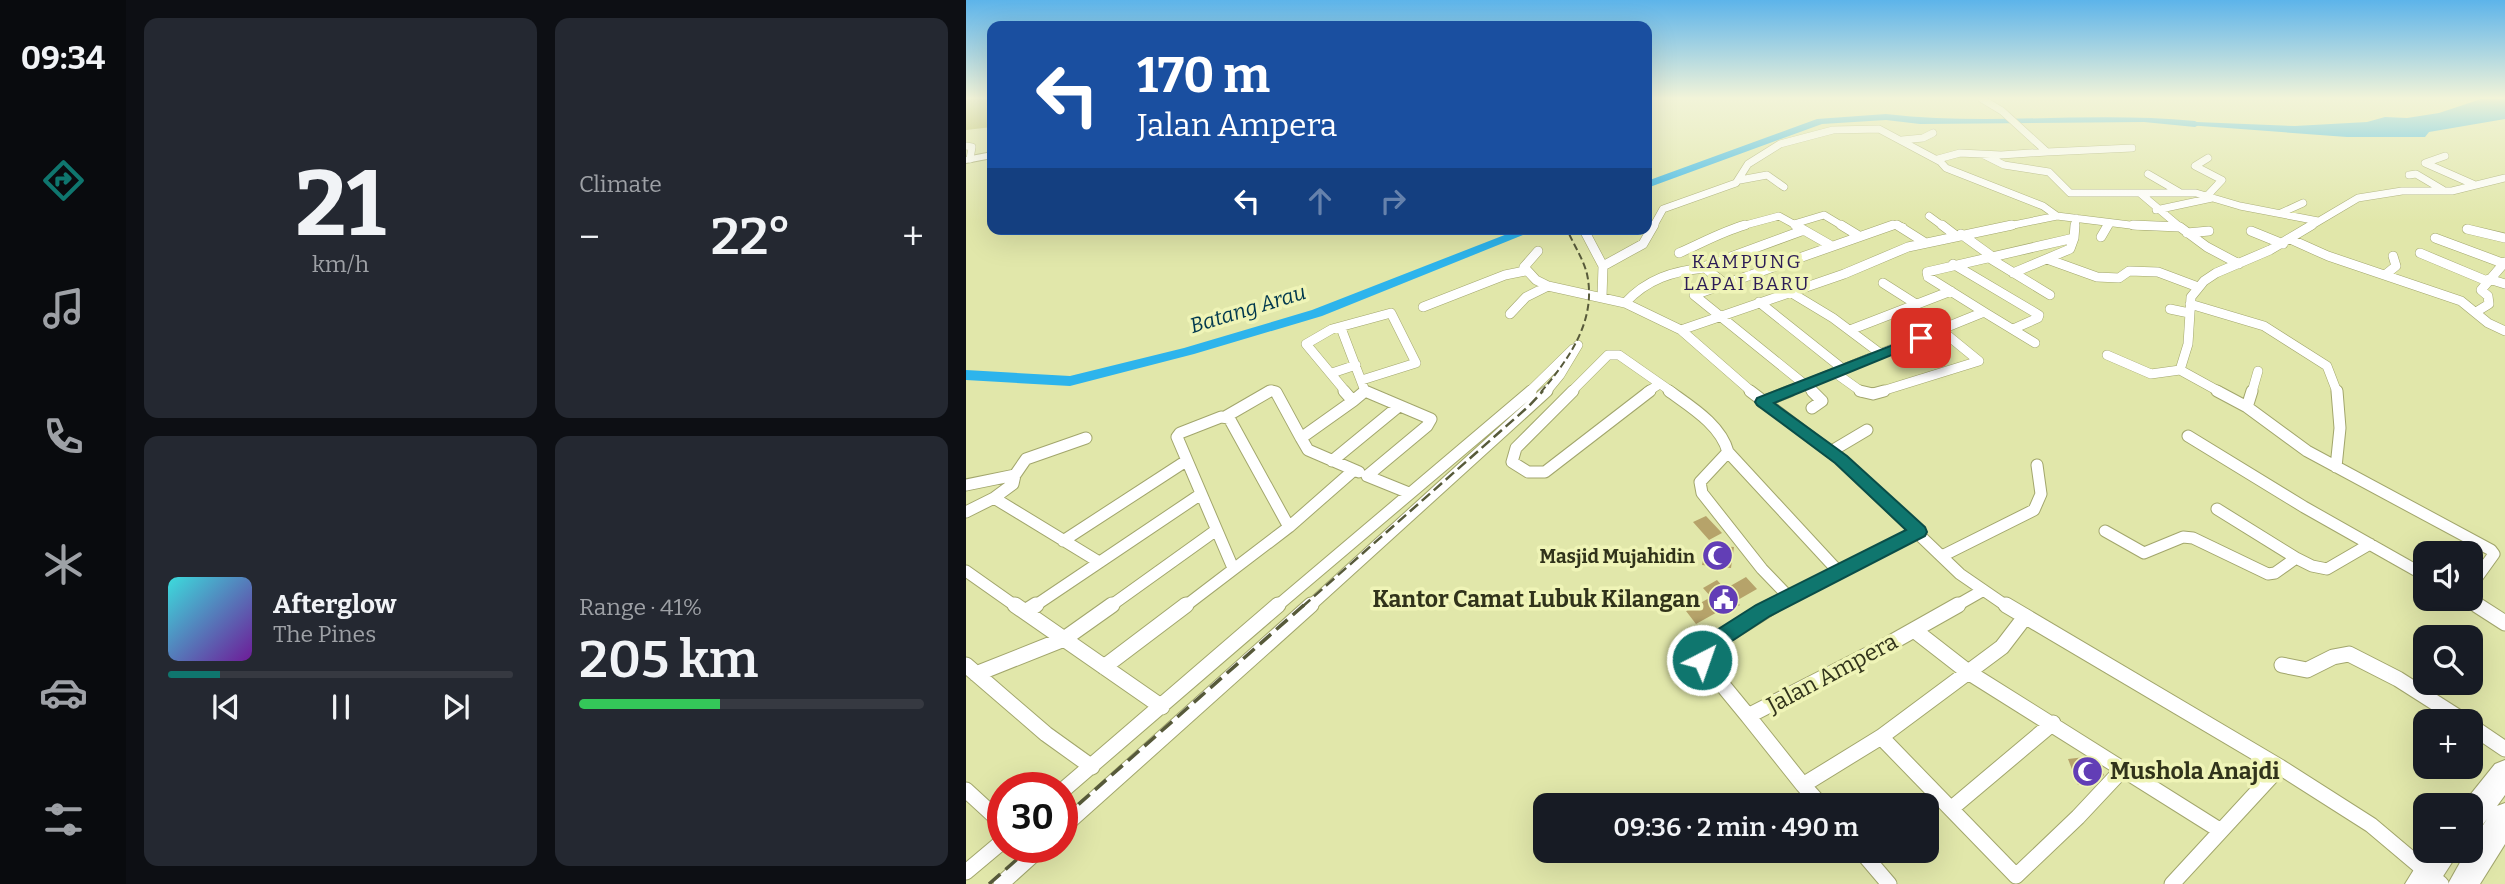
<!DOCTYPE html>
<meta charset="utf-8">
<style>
:root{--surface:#171b24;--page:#242831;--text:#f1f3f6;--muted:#9ea1a6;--line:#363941;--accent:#0f766e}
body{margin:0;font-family:Bitter,serif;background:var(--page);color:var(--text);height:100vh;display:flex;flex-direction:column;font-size:26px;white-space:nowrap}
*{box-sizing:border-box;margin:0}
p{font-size:23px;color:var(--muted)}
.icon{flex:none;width:38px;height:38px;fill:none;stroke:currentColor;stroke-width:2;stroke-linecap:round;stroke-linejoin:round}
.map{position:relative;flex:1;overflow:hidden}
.details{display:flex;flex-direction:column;gap:18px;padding:18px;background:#0d0f14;width:840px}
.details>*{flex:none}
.guide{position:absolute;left:21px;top:21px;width:665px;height:214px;border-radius:14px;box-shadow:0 7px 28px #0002;background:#1a4fa0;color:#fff;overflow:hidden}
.fabs{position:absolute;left:1447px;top:541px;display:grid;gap:14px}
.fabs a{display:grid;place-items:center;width:70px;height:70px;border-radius:14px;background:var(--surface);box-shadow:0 7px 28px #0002;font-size:35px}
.speed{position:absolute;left:21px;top:772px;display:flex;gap:14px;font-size:35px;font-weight:700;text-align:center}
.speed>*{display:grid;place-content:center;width:91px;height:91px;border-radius:50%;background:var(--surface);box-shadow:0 7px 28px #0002;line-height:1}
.speed .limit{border:10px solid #d22;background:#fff;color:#111}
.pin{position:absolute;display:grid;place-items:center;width:60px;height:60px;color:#fff;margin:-30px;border-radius:14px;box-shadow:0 4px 10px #0006}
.me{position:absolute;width:77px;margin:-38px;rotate:41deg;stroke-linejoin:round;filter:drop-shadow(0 0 5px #0008)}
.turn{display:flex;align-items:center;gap:24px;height:147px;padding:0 35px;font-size:32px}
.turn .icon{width:91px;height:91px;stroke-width:2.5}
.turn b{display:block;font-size:49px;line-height:60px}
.lanes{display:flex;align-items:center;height:66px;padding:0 35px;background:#0003;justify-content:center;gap:35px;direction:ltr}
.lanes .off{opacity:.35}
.big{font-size:52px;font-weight:600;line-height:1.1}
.details .card{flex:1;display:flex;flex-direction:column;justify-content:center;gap:10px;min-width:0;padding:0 24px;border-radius:14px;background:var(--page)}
.details .dial{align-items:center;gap:0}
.dial b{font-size:91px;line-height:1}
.song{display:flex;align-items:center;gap:21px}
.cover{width:84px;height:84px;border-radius:10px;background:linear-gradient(135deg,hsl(180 70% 55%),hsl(280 70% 35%))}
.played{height:7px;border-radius:4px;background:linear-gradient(90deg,var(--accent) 15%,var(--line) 15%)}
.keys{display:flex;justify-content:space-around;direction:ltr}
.heat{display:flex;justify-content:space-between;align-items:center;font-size:38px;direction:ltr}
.charge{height:10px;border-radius:5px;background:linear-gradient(90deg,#34c759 41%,var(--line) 0)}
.details .tiles{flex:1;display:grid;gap:18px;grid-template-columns:repeat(2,1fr)}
.trip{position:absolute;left:567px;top:793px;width:406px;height:70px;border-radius:14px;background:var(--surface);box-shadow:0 7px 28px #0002;font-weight:600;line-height:70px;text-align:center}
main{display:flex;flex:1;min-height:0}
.menu{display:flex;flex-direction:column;width:126px;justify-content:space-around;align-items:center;background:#090b0e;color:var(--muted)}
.menu .icon{width:49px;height:49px}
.menu .on{color:var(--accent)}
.menu b{font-size:32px;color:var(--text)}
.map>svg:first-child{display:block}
.green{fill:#b5bb52}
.water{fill:#2db4ec}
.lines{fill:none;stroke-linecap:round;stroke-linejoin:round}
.river{fill:#2db4ec;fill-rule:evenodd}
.building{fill:#b6a36a}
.street-far3-casing{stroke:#a2a66c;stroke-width:8}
.street-far2-casing{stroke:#a2a66c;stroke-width:10}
.street-far1-casing{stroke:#a2a66c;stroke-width:13}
.street-casing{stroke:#a2a66c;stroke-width:17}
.secondary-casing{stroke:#a2a66c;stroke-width:2}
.highway-casing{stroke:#a2a66c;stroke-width:2}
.street-far3{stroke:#fff;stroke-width:7}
.street-far2{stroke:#fff;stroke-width:9}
.street-far1{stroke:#fff;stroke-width:11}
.street{stroke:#fff;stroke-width:15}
.secondary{fill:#fff;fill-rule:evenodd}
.highway{fill:#fff;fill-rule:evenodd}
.rail-far2{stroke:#575a3a;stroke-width:2;stroke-dasharray:7 3.5;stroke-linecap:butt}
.rail-far1{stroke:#575a3a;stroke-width:2.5;stroke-dasharray:11 5;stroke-linecap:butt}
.rail{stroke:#575a3a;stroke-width:3.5;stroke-dasharray:15 7;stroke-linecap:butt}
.route{fill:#0f766e;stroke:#0a4d48;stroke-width:2}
.labels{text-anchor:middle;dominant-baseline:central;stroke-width:7;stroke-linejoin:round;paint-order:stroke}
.far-quarter-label{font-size:19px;letter-spacing:2px;fill:#2c1c56;stroke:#eff4b7}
.poi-label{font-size:19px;font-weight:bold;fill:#31331b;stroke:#eff4b7;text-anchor:end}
.water-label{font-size:21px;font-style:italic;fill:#00384e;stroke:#eff4b7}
.near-poi-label{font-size:23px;font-weight:bold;fill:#31331b;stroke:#eff4b7;text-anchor:end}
.near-street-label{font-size:23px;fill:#31331b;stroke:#eff4b7}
</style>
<main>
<nav class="menu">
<b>09:34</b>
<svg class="icon on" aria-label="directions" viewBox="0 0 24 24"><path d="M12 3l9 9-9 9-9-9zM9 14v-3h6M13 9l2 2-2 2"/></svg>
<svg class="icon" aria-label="music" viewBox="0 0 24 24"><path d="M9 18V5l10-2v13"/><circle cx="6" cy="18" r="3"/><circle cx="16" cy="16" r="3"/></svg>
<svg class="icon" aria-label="phone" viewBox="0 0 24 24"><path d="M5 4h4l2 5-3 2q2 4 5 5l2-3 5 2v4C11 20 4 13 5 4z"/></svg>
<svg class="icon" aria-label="climate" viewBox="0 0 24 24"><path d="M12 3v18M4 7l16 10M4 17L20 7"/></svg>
<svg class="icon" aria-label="car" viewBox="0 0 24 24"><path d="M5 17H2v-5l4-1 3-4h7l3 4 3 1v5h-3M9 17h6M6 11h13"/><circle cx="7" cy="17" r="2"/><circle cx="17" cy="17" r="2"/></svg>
<svg class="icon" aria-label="filters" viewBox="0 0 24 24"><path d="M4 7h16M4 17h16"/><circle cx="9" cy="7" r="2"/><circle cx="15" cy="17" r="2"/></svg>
</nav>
<section class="details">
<div class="tiles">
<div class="card dial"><b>21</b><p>km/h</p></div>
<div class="card"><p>Climate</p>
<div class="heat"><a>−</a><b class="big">22°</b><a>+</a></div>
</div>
<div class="card">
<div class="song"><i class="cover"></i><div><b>Afterglow</b><p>The Pines</p></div></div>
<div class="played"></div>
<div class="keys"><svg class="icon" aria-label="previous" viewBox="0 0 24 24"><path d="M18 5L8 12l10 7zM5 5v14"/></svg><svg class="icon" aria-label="pause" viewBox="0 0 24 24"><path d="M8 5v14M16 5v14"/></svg><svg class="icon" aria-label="next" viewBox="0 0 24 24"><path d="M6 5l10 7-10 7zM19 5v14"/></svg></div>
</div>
<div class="card"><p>Range · 41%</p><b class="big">205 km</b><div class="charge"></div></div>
</div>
</section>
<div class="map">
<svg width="1539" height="884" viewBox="0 0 1539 884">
<rect width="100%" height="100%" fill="#e1e7aa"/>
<path class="green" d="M0 99H26V127L0 130Z"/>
<path class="water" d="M1515 99H1539V119L1463 132 1459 137H1381L1208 124 1206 121 1329 126 1401 122 1419 117 1441 118 1473 113Z"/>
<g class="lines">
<path class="river" d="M920 114C1023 126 1126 111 1229 121L1234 124 1229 127 1178 122 954 124 920 120 856 124 681 188V181L851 119Z
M554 229H572L356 316 228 354 104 386 0 380V370L104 376 218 348 346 310Z"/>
</g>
<path class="building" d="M740 516 756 533 743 540 727 522Z
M740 545 768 547 765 568 736 565Z
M780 577 791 589 770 601 774 605 759 614 755 610 730 624 720 611 745 597 737 588 751 580 759 589Z
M1119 757 1134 767 1138 775 1130 783 1112 785 1102 759Z"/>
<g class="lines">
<defs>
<path id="street-far3" d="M1016 99 1036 111 1081 152 1035 155 994 153 972 159 980 168 1077 206 1091 216 1172 226 1214 227
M936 140 957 138 967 133
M0 146 6 147 4 159
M1081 152 1166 148
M1018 155 1038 165 1083 172 1104 193H1230L1274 206 1352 221
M1479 156 1459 163 1509 185
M1182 174 1213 192
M1443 175 1450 174 1477 190
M774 180 801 175 818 187
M1175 194 1214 227
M1241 196 1256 180 1229 166 1242 158
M1190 210 1246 198
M1315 213 1337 203
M963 216 978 227
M828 224 858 215 878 227
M687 227 697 209 770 183 782 164 814 144 867 130 913 129 973 161
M772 227 813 216 833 227
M922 227 928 225 937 227
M1038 227 1091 216
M1109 227 1110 218
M1141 227 1143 223
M1343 227 1392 198 1436 191H1486L1539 178"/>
<path id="street-far2" d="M829 225 864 245
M875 225 893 236
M931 225 958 242
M976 225 989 235
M1167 225 1214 227 1241 247 1273 264
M1501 229 1539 238
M618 230 637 266
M1285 231 1317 244
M1221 233 1243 231
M995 234 1024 255
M1135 237 1142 225
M1469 238 1539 264
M1324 239 1362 256 1495 301 1522 323 1539 331
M572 251 558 267 570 280 582 286 659 303 715 330 786 392
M713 253C736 243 755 232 779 225
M1454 253 1521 281
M1020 256 1084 295
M1081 259 1131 277 1153 278 1163 271 1192 272 1232 287
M987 264 1073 315 1072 318 1047 329
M1047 273 1104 249 1108 238
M1419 275 1430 266 1427 256
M1523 279 1539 284
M758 283 739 268 740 266 838 230
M917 283 950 304
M824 292 867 318 915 354
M636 297 637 266 677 244 688 225
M793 302 877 369
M659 303C681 279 707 271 739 268
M1224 304 1298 326 1361 366 1371 392
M457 307 539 275 559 271
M1204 309 1223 313
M1018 312 1069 343
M1510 312 1523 304 1522 296 1515 290 1539 262
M544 314 560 297 582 286
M375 328 399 391 402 392
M715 330 878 274 942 247 1046 225
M884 330 985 291
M1141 355 1185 374 1214 370
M868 372 896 392
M366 373 390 365
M301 392 305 390 310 392
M380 392 340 344 366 329 425 313 450 363 396 380
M563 392 607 349
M580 392 594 375 612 345
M605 392 642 355H653L706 392
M681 392 692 385
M820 392 1018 312 962 277 961 272 1108 238 1109 225
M848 392 728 295 927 225
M913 392 1013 361 975 330
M1254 392 1214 370 1222 344 1225 297 1238 281 1250 273 1304 250 1346 225
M1286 392 1292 371"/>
<path id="street-far1" d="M306 391 310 392 335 438
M378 391 387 401 399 391
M399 391 465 419 461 426 401 476 443 493
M607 391 550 448 546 462 562 472H579L684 391
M703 391C725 407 755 425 762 452L872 571
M784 391 875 460 994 574 1042 607
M894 391 907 394 918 391
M1251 391 1281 407 1341 451 1525 550 1528 554 1505 586
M387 401 335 438 342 450 393 472
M796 402 824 391
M1281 407 1286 391
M846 408 856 401 846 391
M259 417 304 391
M1222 436 1338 507 1460 576
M762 452 734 482 736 493 796 569 822 596
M864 452 901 430
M366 461 433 406
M1370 467 1374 428 1371 391
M49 475 60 459 120 438
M0 485 49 475 47 484 28 498
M1251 509 1330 558
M0 512 28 498 133 562
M1139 531 1178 553 1217 537 1227 538 1302 574 1309 573 1330 558 1346 566 1361 569 1404 544
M97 541 220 461
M978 555 1068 510 1075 494 1071 465
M267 568 211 437 214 433 255 417 263 418 323 527
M0 571 51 607
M1500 598 1513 607
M67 607 235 494
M143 607 249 531
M218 607 323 527 388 470
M310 607 565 391
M343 607 581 391
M805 607 952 532
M988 607 1016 591"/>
<path id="street" d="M49 605 196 707
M808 605 736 651V660L782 716 921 645 992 605
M1040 605 1314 767 1405 825 1475 884
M1511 605 1539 623
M59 612 70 605
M948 630 1002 672 1255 831
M0 665 80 734 126 767
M1316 665 1341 670 1367 657 1383 654 1432 679 1498 721
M138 667 220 605
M10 674 98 639 146 605
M782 716 837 785
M1505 726 1539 749
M915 737 1050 876 1112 817 1157 769
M0 790 37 824
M96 791 312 605
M855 805 837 785 915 737 1036 647 1059 617
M986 808 1087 723
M96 828 345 605
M894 850 923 884
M0 872 37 841
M35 884 76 847
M1206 884 1314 767"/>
<path id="secondary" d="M26 152V158L0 163V157Z"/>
<path id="highway" d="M1539 760V795L1531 806 1539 803V844L1514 884H1482L1501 850H1505V844L1521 819 1515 827 1505 831V805H1496L1529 764Z
M1460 850H1494L1472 884H1439Z"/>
</defs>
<use href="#street-far3" class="street-far3-casing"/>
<use href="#street-far2" class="street-far2-casing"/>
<use href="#street-far1" class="street-far1-casing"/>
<use href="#street" class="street-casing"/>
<use href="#secondary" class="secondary-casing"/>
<use href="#highway" class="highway-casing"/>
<use href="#street-far3" class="street-far3"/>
<use href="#street-far2" class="street-far2"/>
<use href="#street-far1" class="street-far1"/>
<use href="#street" class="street"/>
<use href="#secondary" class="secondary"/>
<use href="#highway" class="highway"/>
<path class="rail-far2" d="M575 392C603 359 631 320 621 274 617 258 607 244 601 229"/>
<path class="rail-far1" d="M336 607 563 406 577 391"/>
<path class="rail" d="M96 819 338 605
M23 884 65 847"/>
</g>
<linearGradient id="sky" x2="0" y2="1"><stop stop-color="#5db4ea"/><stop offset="0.44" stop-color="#f2f4d9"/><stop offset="1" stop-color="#f2f4d9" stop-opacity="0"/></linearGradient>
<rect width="1539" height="223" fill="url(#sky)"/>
<path class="route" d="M955 334 962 338 960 341 808 403 881 456 959 527 961 532 959 536 804 616 746 654 743 666 736 669 729 666 725 655 732 642 790 605 940 530 869 463 791 405 789 402 791 398Z"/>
<defs>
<symbol id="mosque-disc" viewBox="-11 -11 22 22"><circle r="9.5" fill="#623eb6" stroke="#eff4b7"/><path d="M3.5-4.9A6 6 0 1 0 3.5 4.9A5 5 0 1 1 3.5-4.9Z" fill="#fff"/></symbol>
<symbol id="civic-disc" viewBox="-11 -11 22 22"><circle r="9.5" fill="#623eb6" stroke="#eff4b7"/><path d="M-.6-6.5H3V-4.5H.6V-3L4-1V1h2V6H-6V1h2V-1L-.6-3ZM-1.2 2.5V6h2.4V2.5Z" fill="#fff"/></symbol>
</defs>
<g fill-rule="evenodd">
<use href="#mosque-disc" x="734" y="538" width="35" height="35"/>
<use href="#civic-disc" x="740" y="582" width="35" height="35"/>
<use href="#mosque-disc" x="1104" y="754" width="35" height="35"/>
</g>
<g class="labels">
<g class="far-quarter-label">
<text x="781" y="261">KAMPUNG<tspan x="781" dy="22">LAPAI BARU</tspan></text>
</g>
<g class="poi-label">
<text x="729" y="556">Masjid Mujahidin</text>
</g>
<g class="water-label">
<text transform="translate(282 309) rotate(-17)">Batang Arau</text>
</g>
<g class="near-poi-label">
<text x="734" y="599">Kantor Camat Lubuk Kilangan</text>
<text x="1144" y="771" text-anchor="start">Mushola Anajdi</text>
</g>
<g class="near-street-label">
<text transform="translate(866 673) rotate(-28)">Jalan Ampera</text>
</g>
</g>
</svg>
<div class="fabs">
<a><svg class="icon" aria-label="sound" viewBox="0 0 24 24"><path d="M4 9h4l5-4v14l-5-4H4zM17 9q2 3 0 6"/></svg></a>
<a><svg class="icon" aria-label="search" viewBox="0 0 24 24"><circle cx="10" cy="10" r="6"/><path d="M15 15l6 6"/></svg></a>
<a>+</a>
<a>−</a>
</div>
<div class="speed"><div class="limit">30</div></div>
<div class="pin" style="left:955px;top:338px;background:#d93025"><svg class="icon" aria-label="arrive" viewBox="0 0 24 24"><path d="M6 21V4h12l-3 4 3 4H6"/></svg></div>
<svg class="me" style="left:736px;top:660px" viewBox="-20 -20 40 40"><circle r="17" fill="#0f766e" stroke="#fff" stroke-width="3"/><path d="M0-11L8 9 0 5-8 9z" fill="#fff"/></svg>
<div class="trip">09:36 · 2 min · 490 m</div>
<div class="guide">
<div class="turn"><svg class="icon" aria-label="left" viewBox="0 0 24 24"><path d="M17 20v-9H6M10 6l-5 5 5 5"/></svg><div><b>170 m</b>Jalan Ampera</div></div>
<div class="lanes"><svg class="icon" aria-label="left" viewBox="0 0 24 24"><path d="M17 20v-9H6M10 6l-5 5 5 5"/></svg><svg class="icon off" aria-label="ahead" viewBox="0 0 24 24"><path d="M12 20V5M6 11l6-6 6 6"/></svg><svg class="icon off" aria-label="right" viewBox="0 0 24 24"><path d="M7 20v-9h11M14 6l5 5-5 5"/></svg></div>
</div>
</div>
</main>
